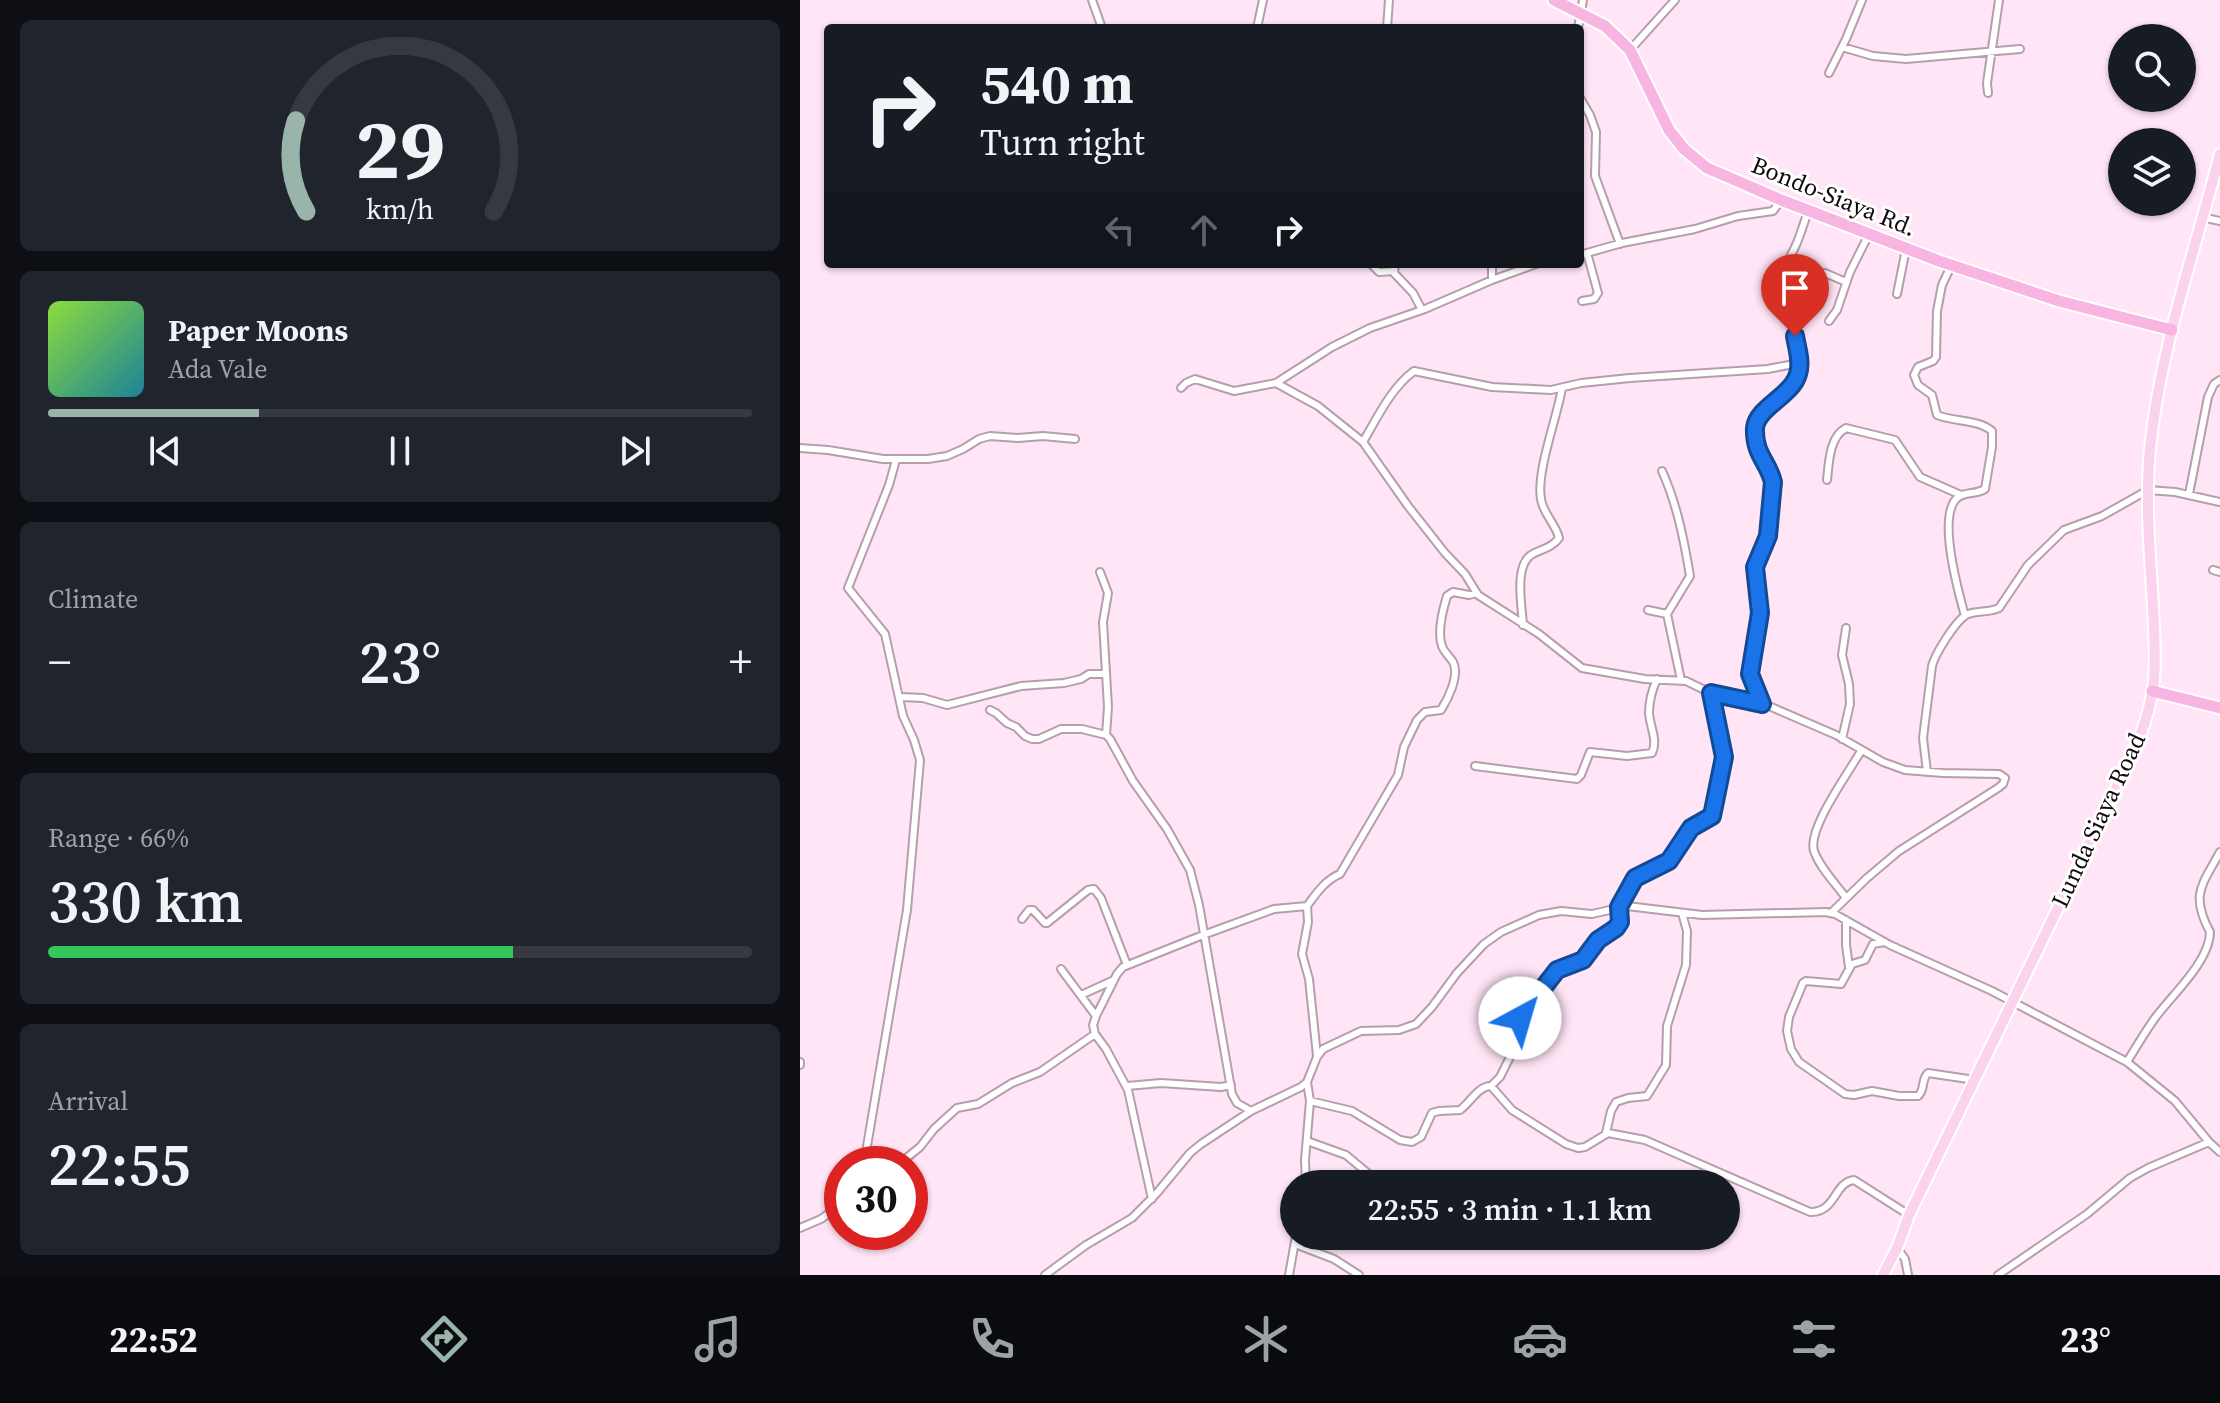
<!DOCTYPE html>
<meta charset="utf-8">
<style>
:root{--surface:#171b24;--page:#20242c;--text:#f1f3f6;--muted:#9ea1a6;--line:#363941;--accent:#99b4ab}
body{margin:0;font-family:"Source Serif 4",serif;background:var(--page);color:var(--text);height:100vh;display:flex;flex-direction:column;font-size:30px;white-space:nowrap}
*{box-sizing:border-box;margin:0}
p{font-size:26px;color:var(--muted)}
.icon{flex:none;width:44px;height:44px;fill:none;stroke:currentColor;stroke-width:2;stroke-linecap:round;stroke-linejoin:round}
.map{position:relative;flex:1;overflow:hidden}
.drawer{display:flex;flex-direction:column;gap:20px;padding:20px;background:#0d0f14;width:800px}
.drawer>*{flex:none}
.hud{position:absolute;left:24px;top:24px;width:760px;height:244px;border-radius:8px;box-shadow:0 2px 6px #0004;background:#171b24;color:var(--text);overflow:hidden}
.controls{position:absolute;left:1308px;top:24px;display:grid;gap:16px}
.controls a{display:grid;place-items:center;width:88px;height:88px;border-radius:50%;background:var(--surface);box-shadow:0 2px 6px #0004;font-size:40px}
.speed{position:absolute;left:24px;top:1146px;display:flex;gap:16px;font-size:40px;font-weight:700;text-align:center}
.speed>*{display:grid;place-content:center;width:104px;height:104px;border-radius:50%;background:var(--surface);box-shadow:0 2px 6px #0004;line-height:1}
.speed .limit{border:12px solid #d22;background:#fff;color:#111}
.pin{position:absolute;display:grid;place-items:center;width:68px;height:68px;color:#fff;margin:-82px -34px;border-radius:50% 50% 50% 0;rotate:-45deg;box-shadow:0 0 8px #0007}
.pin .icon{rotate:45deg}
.me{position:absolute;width:88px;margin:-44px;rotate:39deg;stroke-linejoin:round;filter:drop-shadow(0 0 6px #0008)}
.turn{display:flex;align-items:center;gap:28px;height:168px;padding:0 24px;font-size:36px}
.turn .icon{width:104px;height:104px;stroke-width:2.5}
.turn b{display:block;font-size:56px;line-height:68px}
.lanes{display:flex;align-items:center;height:76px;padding:0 24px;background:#0003;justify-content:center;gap:40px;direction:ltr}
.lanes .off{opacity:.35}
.big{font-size:60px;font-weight:600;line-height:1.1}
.drawer .tile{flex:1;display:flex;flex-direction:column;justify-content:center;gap:12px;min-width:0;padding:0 28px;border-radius:12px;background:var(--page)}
.drawer .dial{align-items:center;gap:0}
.dial svg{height:208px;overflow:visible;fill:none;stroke:var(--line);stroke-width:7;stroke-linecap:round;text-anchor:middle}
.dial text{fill:var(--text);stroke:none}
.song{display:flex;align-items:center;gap:24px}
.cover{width:96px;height:96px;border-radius:12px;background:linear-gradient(135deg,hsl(90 70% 55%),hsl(190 70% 35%))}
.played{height:8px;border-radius:4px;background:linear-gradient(90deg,var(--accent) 30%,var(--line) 30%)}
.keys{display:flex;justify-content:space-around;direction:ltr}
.heat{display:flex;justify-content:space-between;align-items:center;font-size:44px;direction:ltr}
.charge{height:12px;border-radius:6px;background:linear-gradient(90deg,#34c759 66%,var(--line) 0)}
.trip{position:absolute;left:480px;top:1170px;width:460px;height:80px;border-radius:40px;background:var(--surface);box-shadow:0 2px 6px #0004;font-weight:600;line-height:80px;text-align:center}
.dock{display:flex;height:128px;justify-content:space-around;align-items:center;background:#090b0e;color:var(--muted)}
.dock .icon{width:56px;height:56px}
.dock .current{color:var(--accent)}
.dock b{font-size:36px;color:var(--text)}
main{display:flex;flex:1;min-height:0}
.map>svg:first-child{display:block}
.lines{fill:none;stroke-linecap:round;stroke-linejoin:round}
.street-casing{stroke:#b69ead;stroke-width:10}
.primary-casing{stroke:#fff;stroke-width:14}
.highway-casing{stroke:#fff;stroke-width:15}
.street{stroke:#fff;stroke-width:6}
.primary{stroke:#fbd3ed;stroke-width:10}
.highway{stroke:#f8b5e1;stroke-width:11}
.route-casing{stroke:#114b97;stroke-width:20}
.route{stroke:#1a73e8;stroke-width:14}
.labels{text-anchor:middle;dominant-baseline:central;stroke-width:6;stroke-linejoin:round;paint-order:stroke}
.street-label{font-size:24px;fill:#10090e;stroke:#fff}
</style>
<main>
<section class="drawer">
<div class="tile dial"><svg viewBox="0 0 100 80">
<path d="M14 69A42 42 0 1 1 86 69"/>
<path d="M14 69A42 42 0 0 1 10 34" stroke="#99b4ab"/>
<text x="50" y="56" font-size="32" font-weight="700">29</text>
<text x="50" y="72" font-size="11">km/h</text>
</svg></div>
<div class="tile">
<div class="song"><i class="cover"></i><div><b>Paper Moons</b><p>Ada Vale</p></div></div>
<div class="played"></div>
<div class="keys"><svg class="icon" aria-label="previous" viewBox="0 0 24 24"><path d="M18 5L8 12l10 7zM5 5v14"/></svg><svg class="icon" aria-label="pause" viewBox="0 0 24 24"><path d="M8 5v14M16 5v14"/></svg><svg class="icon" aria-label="next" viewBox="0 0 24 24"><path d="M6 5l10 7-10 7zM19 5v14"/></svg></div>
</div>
<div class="tile"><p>Climate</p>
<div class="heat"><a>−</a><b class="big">23°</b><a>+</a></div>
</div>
<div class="tile"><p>Range · 66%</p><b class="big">330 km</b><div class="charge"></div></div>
<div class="tile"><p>Arrival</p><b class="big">22:55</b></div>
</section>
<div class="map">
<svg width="1420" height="1275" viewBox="0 0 1420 1275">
<rect width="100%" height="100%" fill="#ffe5f5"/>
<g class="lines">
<defs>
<path id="street" d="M292 0 302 28
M457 28 463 0
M587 28 589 0
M778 28 783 0
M1042 47 1073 56 1106 59 1220 49
M830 50 875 0
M1029 73 1046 39 1062 0
M1188 93 1187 83 1199 0
M780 98 790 115 796 132 795 176 820 244
M1402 217 1420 221
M780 255 822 243 895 229 938 216 973 211 981 200
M571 264 579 272 594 271
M595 264 594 273 613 293 622 310
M1151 266 1142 285 1137 311 1136 357 1133 361 1118 367 1114 375 1118 385 1132 395 1137 415C1154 422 1178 419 1192 431V447L1185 489C1176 495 1163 491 1156 499 1138 519 1158 591 1165 616
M692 280V264
M983 289 1025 273 1046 282
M1097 294 1106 249
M782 301 794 299 798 293 787 253
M1029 321 1037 310 1050 272 1069 234
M476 383 532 347 570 328 625 309 692 280 736 264
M381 388 386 383 395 379 434 391 476 383 518 406 563 442 608 506 645 553 665 574 678 595 739 634 782 668 845 679 886 681 915 695 969 706 1036 735 1083 762 1105 770 1143 773 1199 774 1205 778 1203 784 1198 788 1099 851 1067 878 1032 912
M563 442C577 418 591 388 614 371L692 387 751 390 781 383 830 378 968 369 999 363
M0 448 28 450 83 459H128L147 456 163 449 179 439 190 436 218 438 243 436 275 439
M862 471C877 504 884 540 890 576L867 614
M1027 480C1029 463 1029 437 1046 428L1095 440 1120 477 1161 495
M1389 494 1408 397 1414 384 1420 380
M1413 570 1420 572
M300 572 308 593 303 622 308 707 306 735 310 739 333 781 367 829 390 870 399 905 432 1094 437 1103 451 1111
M848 610 867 614 881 680
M723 625C722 607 714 566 731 555 741 549 752 548 759 538 756 524 743 514 741 499 736 472 757 418 762 388
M101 697 123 698 147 705 221 686 264 683 281 679 289 674H306
M962 704 950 674 960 613 955 567 968 536 973 482C970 468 958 458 956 443 950 402 992 404 999 372 1005 344 982 308 983 280 983 265 993 254 998 240 1002 230 1005 220 1008 211
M190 710 196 713 207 723 216 727 225 736 232 739H239L261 729H282L306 735
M1042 739 1050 704 1049 684 1042 655 1046 628
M675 766 777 779 781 775 790 752 827 756 852 753C858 740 850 727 849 713 849 701 852 690 857 679
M1127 772 1123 738 1132 666C1135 654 1155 622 1166 615 1175 610 1189 613 1199 608L1228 565 1264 530 1302 516 1348 490 1375 492 1420 502
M1046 898C1036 884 1020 868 1014 851 1007 829 1049 772 1061 751
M507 906 508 922 502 954 509 979 517 1056
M222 919 229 910H233L245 923H247L288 890 294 889 301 898 327 965
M1046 920V945L1049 967
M1085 942 1073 944 1065 960 1052 964 1041 984 1006 981 1003 983 989 1017 987 1031 991 1049 999 1062 1045 1094 1054 1095 1072 1091 1099 1096H1118C1125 1091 1121 1079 1128 1073L1175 1080
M261 969 296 1016 293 1025 295 1034 306 1049 328 1090 352 1199
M281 995 314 980
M296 1016 317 974 323 967 403 935 474 909 507 906C516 894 525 880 540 874L598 775 604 747 617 720 625 712 641 710C648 699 660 675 653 662 650 657 644 652 642 646 637 632 643 609 647 596L653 592 669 595 677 593
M0 1062V1065
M1327 1062C1336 1047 1345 1032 1355 1018 1372 995 1410 961 1410 932 1390 895 1402 885 1420 852
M327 1086 361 1083 421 1087 431 1085
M691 1086 700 1077 710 1057 726 1043 727 1038 720 1021 721 1015 757 970 783 960 796 941 818 926 820 918 819 907 835 878 869 861 891 828 912 816 924 757 911 693
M510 1101 552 1111 600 1140 612 1142 621 1137 632 1113 639 1111 660 1110C670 1103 678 1086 691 1086L712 1110 766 1144 778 1148 785 1147 808 1133 845 1140 1010 1212C1036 1213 1034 1182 1054 1180L1109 1215
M806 1133 811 1111 816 1102 828 1098 847 1096 866 1065 867 1026 886 965 887 931 882 913
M507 1141 546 1155 570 1175
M64 1164 107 910 120 760 114 740 103 716 85 634 48 588 89 485 96 460
M99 1164 120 1147 134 1129 157 1108 178 1104 212 1083 240 1072 295 1034
M506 1184 505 1160 510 1101 507 1082
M0 1228 21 1219 42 1204
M495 1244 534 1259 559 1275
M1097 1248 1105 1259 1108 1275
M245 1275 286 1245 332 1218 356 1194 390 1153 401 1144 451 1111 501 1087 507 1082 517 1057 523 1049 561 1031 599 1030 616 1024 632 1007 657 973 684 944 701 932 739 915 761 911 792 914 827 906 902 915 1026 912 1035 914 1090 945 1192 991 1327 1062 1375 1101 1409 1142 1420 1152
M489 1275 496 1236
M1198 1275 1287 1214 1330 1178 1348 1168 1409 1142"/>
<path id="primary" d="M1083 1275 1097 1248 1109 1215 1303 815C1323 773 1350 727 1354 680 1356 655 1354 631 1353 607 1350 555 1345 501 1350 449 1360 348 1395 251 1420 154"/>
<path id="highway" d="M754 0 805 26 830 50 869 130 884 149 907 168 981 200 1139 261 1259 301 1372 330
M1352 691 1420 708"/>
</defs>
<use href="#street" class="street-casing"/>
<use href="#primary" class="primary-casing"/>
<use href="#highway" class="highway-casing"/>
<use href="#street" class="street"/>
<use href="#primary" class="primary"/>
<use href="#highway" class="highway"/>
</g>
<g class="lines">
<defs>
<path id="route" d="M720 1018 757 970 783 960 798 940 816 928 820 922 819 907 835 878 869 861 891 828 912 816 924 757 911 693 962 704 950 674 960 613 955 567 968 536 973 482C968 461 954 455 955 428 957 407 992 396 998 374 1002 362 997 348 995 336"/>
</defs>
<use href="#route" class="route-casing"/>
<use href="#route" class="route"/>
</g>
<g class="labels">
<g class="street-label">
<text transform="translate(1034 196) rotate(22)">Bondo-Siaya Rd.</text>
<text transform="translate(1298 820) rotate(-65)">Lunda Siaya Road</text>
</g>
</g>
</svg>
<div class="controls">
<a><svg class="icon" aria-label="search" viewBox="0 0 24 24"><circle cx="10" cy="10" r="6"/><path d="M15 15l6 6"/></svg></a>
<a><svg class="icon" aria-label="layers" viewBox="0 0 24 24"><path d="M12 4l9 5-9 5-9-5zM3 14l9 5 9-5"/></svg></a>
</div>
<div class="speed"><div class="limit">30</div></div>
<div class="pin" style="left:995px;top:336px;background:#d93025"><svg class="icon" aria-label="arrive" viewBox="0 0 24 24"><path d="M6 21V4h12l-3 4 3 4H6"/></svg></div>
<svg class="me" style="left:720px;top:1018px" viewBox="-20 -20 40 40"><circle r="19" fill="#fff"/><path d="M0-13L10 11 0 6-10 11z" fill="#1a73e8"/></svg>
<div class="trip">22:55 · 3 min · 1.1 km</div>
<div class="hud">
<div class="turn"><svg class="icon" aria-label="right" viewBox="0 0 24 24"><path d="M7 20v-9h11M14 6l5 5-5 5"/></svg><div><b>540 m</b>Turn right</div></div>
<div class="lanes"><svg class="icon off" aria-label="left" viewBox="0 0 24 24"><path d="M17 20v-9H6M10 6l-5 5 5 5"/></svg><svg class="icon off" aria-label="ahead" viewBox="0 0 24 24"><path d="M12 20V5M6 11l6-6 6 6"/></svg><svg class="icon" aria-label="right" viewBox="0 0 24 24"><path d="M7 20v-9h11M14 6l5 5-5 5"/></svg></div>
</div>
</div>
</main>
<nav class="dock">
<b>22:52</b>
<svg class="icon current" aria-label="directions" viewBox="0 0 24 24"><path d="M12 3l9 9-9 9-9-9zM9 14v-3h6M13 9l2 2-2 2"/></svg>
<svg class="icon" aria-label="music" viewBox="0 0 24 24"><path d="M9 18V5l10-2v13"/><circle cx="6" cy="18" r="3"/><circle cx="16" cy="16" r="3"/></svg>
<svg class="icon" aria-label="phone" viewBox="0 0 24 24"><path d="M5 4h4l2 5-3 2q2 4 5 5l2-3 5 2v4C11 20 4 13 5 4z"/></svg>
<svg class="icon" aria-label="climate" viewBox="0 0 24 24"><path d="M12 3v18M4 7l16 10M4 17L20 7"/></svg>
<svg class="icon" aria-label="car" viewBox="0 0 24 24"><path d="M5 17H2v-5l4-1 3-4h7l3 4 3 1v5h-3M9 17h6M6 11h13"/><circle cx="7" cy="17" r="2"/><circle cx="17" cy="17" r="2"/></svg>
<svg class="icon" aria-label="filters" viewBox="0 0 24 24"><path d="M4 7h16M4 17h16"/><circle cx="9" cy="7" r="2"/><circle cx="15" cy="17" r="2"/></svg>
<b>23°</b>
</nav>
